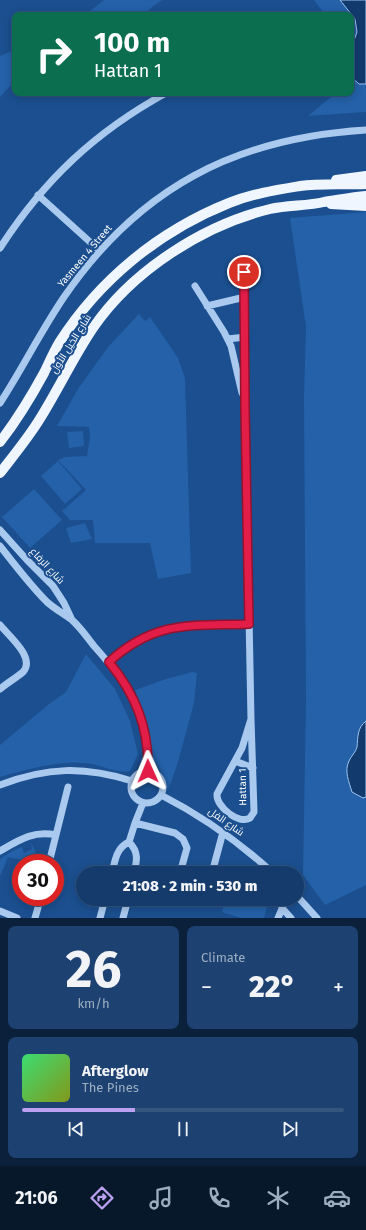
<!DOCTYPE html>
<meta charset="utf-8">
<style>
:root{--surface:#143b6b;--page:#1d4271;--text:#f1f3f6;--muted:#9dadc1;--line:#33557e;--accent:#bca0f2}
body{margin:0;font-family:"Fira Sans",Cairo,sans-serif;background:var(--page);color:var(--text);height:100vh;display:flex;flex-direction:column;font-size:15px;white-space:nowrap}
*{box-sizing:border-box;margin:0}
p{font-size:13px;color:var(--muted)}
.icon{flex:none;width:22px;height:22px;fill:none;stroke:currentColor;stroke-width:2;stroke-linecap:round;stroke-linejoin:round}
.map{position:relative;height:918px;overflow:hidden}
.sheet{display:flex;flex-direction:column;gap:8px;padding:8px;background:#0b203b;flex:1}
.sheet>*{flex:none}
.top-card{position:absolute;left:12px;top:12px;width:342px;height:84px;border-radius:8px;box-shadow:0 2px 10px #0003,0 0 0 1px var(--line);background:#0b6e4f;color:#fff;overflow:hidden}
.speed{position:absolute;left:12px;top:854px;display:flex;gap:8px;font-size:20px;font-weight:700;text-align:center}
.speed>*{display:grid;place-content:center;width:52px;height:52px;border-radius:50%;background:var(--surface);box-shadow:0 2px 10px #0003,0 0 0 1px var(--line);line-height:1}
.speed .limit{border:6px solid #d22;background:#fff;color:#111}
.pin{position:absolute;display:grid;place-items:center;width:34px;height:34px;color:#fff;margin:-17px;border:2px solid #fff;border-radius:50%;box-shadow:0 1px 4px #0007}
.me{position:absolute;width:44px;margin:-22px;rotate:359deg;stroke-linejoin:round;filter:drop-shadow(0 0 3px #0008)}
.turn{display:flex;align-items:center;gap:14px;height:84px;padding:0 16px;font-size:18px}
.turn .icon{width:52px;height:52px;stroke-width:2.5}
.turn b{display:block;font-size:28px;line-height:34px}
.big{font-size:30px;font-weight:800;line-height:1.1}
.sheet .tile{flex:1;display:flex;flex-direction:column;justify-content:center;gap:6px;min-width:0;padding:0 14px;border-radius:8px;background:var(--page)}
.sheet .dial{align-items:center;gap:0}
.dial b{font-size:52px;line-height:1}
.song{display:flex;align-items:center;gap:12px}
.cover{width:48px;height:48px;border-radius:6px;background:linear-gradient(135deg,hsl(140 70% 55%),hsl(70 70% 35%))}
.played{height:4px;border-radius:2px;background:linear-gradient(90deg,var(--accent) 35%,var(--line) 35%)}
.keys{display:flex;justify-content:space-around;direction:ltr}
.heat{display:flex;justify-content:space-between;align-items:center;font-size:22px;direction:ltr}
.sheet .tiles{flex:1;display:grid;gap:8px;grid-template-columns:1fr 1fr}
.tile:last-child{grid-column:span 2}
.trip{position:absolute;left:76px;top:866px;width:228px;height:40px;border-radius:20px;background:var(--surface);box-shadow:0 2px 10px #0003,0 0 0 1px var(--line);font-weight:800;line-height:40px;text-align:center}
.dock{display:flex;height:64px;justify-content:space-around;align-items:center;background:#08182b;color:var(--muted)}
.dock .icon{width:28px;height:28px}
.dock .selected{color:var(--accent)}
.dock b{font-size:18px;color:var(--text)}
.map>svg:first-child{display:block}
.green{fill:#2461a8}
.water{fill:#123a6d;stroke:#9cc4f0}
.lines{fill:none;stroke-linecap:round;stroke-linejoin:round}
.minor{stroke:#a9c9ee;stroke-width:7}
.major{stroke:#f0f6ff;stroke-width:10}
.route-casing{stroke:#92132f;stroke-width:10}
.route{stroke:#e11d48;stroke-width:7}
.labels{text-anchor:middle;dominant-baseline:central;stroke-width:4;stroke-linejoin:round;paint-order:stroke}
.street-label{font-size:10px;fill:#fff;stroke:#1b4f8f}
</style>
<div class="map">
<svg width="366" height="918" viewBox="0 0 366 918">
<rect width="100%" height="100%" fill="#1b4f8f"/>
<path class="green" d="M104 0H162L152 7 144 15H85Z
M314 0H340C348 9 359 20 357 34 356 39 353 44 351 49V15H325Z
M15 50V83L11 85 0 97V56Z
M351 77 359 84H366V112L308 116 332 96 333 93H351Z
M366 212V885L325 905 303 875 306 699 304 397 306 327 290 218Z
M139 314 145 321 150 317 178 358 185 378 191 573 158 579 150 543H95L93 520H70L62 511 86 490 58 460 65 457 87 456 90 437 89 427 57 426 78 389 108 347Z
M83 431 84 446 69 448 67 432Z
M58 461 82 489 65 504 41 476Z
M34 489 62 520 30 548 2 517Z
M85 523 92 539 71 543 66 528Z
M86 654 115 689 130 721 138 754 130 771C114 774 99 763 82 763 57 761 24 770 0 777V745L49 704 66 692Z
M192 672 197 673 194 703 178 762 168 791 161 776 153 770 149 729 135 690 166 679Z
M31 843 36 852 33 862 8 857 0 876V859L14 850 22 847 24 853 32 849Z
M226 899H254L268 903 264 918H241L222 912Z"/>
<path class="water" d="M340 0H366V84H359L351 77V49L357 32 355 19Z
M366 721V797L363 798 352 792C349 782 344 771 349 761 351 756 356 752 357 747 358 737 357 728 366 721Z"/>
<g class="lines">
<path class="minor" d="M38 195 100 251
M0 248C44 180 95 132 166 93
M244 260 245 408 251 719 242 748 217 794C216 807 239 825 250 818L254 812 251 719
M195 286 224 332 231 346 242 393
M207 306 245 297
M228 339 245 337
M0 403C22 369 41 331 64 297 139 188 235 138 366 130
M0 530 27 560 53 586 64 603 72 620
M0 546C15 565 30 585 47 602 55 609 64 614 72 620 80 627 87 637 94 646 130 686 149 715 148 771
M0 625C9 636 36 658 23 672 16 678 7 683 0 689
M109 662C155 621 191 626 249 624
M235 761 253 768
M131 787a16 16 0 1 1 32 0a16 16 0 1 1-32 0Z
M0 785C47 767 84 766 132 781
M161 795C202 816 239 842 273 873
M135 823 175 833 183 839 187 848 180 873
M129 842 135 823 143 803
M0 851C19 840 34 830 56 835
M49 863 68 787
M112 873C115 861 116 848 129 842 139 852 137 861 134 873
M212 873 223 832
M297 896 317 918
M282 908 291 918
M0 911 17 918
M35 918 41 897
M100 918 105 899
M123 918 128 899
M278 918 286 899"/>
<path class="major" d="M336 180 366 176
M331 204 366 206
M0 442C17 420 31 397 44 373 49 363 53 353 59 343 99 280 159 231 229 203 251 194 276 190 300 186 321 183 344 185 366 184
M0 473C14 455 29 437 41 417 59 388 74 356 93 328 132 271 203 225 270 209 288 205 307 206 324 202 338 200 352 197 366 196"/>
</g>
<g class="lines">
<defs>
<path id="route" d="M148 771C149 728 136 695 109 662 155 620 191 626 249 624L245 408 244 272"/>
</defs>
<use href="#route" class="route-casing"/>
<use href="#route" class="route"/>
</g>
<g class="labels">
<g class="street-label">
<text transform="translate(85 256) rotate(-50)">Yasmeen 4 Street</text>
<text transform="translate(71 344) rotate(-58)">شارع الخيل الأول</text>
<text transform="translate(47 566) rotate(47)">شارع الرفاع</text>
<text transform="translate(243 787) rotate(-91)">Hattan 1</text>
<text transform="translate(226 822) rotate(35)">شارع الفل</text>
</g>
</g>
</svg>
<div class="speed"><div class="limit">30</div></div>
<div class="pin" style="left:244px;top:272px;background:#d93025"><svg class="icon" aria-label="arrive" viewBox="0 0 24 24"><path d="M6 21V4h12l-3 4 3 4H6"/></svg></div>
<svg class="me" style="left:148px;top:771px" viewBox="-20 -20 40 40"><path d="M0-17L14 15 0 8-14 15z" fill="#e11d48" stroke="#fff" stroke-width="4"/></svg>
<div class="trip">21:08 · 2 min · 530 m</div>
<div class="top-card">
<div class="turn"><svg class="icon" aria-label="right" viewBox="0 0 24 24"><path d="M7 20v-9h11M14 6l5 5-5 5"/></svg><div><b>100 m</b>Hattan 1</div></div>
</div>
</div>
<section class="sheet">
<div class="tiles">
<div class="tile dial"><b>26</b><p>km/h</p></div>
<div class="tile"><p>Climate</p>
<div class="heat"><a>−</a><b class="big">22°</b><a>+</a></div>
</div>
<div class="tile">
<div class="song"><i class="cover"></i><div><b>Afterglow</b><p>The Pines</p></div></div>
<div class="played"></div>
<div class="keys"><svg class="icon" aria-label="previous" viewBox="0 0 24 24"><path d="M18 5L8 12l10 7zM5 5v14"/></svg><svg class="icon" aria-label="pause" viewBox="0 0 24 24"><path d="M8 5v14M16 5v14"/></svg><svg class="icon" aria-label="next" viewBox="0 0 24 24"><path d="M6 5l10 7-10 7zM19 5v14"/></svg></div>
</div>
</div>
</section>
<nav class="dock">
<b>21:06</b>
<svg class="icon selected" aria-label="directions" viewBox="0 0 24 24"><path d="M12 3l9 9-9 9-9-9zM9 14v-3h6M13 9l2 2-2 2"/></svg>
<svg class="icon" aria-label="music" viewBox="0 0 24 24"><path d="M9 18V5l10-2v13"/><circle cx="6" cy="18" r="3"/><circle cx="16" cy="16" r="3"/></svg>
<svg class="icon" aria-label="phone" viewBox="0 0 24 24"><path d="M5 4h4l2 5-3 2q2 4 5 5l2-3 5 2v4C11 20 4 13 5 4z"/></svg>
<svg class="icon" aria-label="climate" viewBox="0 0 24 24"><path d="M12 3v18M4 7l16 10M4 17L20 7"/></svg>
<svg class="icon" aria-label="car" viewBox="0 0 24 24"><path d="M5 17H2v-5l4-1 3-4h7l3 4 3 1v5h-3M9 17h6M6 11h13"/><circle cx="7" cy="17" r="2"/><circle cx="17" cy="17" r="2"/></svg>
</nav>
